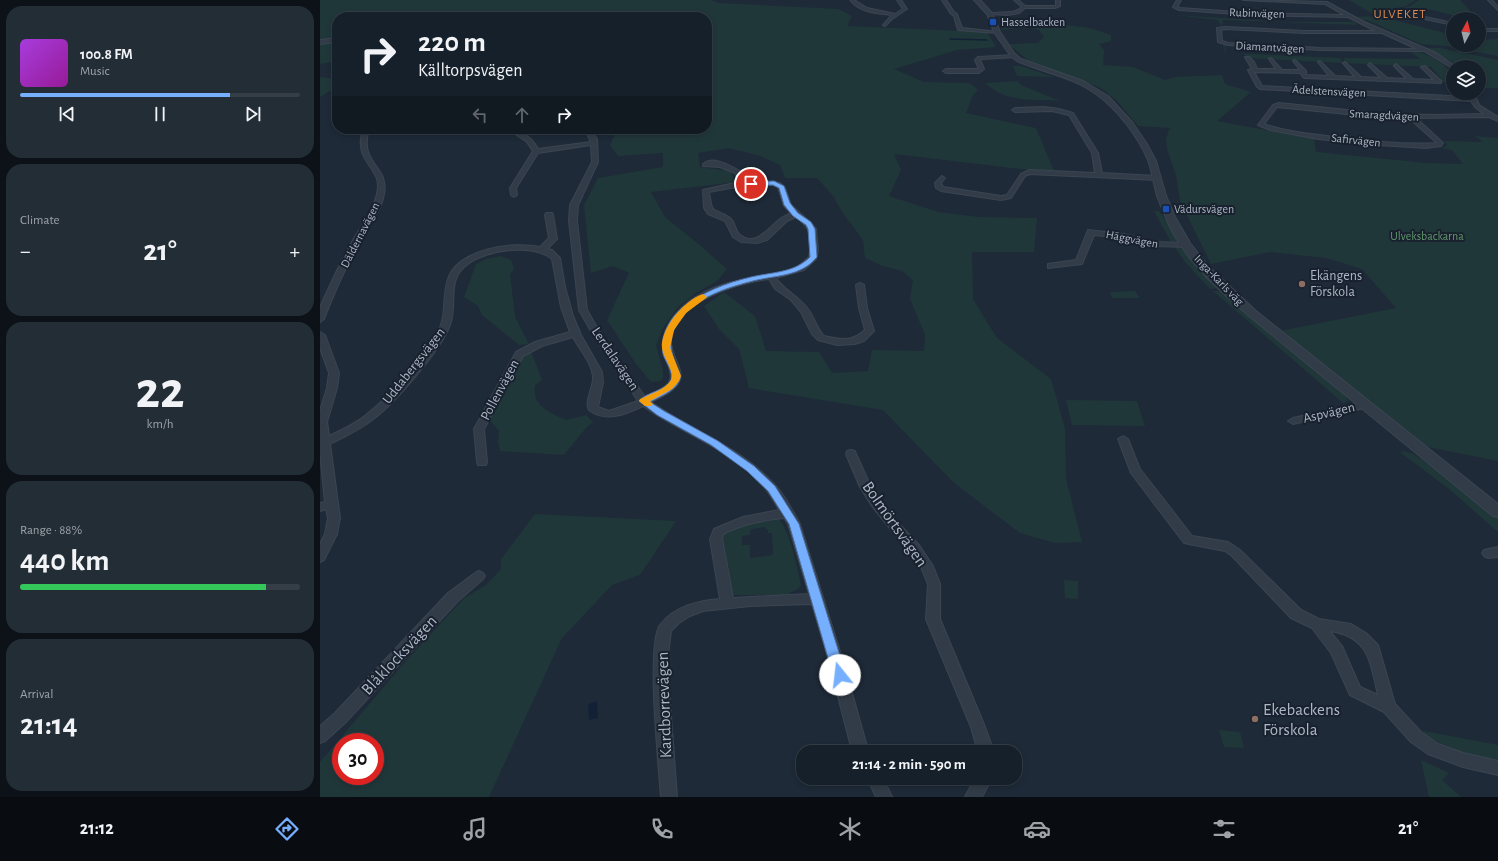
<!DOCTYPE html>
<meta charset="utf-8">
<style>
:root{--surface:#16202a;--page:#232d36;--text:#f1f3f6;--muted:#9ea3a8;--line:#353e47;--accent:#77afff}
body{margin:0;font-family:"Alegreya Sans",sans-serif;background:var(--page);color:var(--text);height:100vh;display:flex;flex-direction:column;font-size:15px;white-space:nowrap}
*{box-sizing:border-box;margin:0}
p{font-size:13px;color:var(--muted)}
.icon{flex:none;width:22px;height:22px;fill:none;stroke:currentColor;stroke-width:2;stroke-linecap:round;stroke-linejoin:round}
.map{position:relative;flex:1;overflow:hidden}
.panel{display:flex;flex-direction:column;gap:6px;padding:6px;background:#0c1217;width:320px}
.panel>*{flex:none}
.hud{position:absolute;left:12px;top:12px;width:380px;height:122px;border-radius:16px;box-shadow:0 2px 6px #0003,0 0 0 1px var(--line);background:#16202a;color:var(--text);overflow:hidden}
.needle{width:26px;rotate:7deg}
.tools{position:absolute;left:1126px;top:12px;display:grid;gap:8px}
.tools a{display:grid;place-items:center;width:40px;height:40px;border-radius:50%;background:var(--surface);box-shadow:0 2px 6px #0003,0 0 0 1px var(--line);font-size:20px}
.speed{position:absolute;left:12px;top:733px;display:flex;gap:8px;font-size:20px;font-weight:700;text-align:center}
.speed>*{display:grid;place-content:center;width:52px;height:52px;border-radius:50%;background:var(--surface);box-shadow:0 2px 6px #0003,0 0 0 1px var(--line);line-height:1}
.speed .limit{border:6px solid #d22;background:#fff;color:#111}
.pin{position:absolute;display:grid;place-items:center;width:34px;height:34px;color:#fff;margin:-17px;border:2px solid #fff;border-radius:50%;box-shadow:0 1px 4px #0007}
.me{position:absolute;width:44px;margin:-22px;rotate:344deg;stroke-linejoin:round;filter:drop-shadow(0 0 3px #0008)}
.turn{display:flex;align-items:center;gap:14px;height:84px;padding:0 20px;font-size:18px}
.turn .icon{width:52px;height:52px;stroke-width:2.5}
.turn b{display:block;font-size:28px;line-height:34px}
.lanes{display:flex;align-items:center;height:38px;padding:0 20px;background:#0003;justify-content:center;gap:20px;direction:ltr}
.lanes .off{opacity:.35}
.big{font-size:30px;font-weight:700;line-height:1.1}
.panel .tile{flex:1;display:flex;flex-direction:column;justify-content:center;gap:6px;min-width:0;padding:0 14px;border-radius:16px;background:var(--page)}
.panel .dial{align-items:center;gap:0}
.dial b{font-size:52px;line-height:1}
.song{display:flex;align-items:center;gap:12px}
.cover{width:48px;height:48px;border-radius:6px;background:linear-gradient(135deg,hsl(280 70% 55%),hsl(300 70% 35%))}
.played{height:4px;border-radius:2px;background:linear-gradient(90deg,var(--accent) 75%,var(--line) 75%)}
.keys{display:flex;justify-content:space-around;direction:ltr}
.heat{display:flex;justify-content:space-between;align-items:center;font-size:22px;direction:ltr}
.charge{height:6px;border-radius:3px;background:linear-gradient(90deg,#34c759 88%,var(--line) 0)}
.trip{position:absolute;left:476px;top:745px;width:226px;height:40px;border-radius:16px;background:var(--surface);box-shadow:0 2px 6px #0003,0 0 0 1px var(--line);font-weight:700;line-height:40px;text-align:center}
.tabs{display:flex;height:64px;justify-content:space-around;align-items:center;background:#090d11;color:var(--muted)}
.tabs .icon{width:28px;height:28px}
.tabs .current{color:var(--accent)}
.tabs b{font-size:18px;color:var(--text)}
main{display:flex;flex:1;min-height:0}
.map>svg:first-child{display:block}
.green{fill:#203739;fill-rule:evenodd}
.water{fill:#122136}
.lines{fill:none;stroke-linecap:round;stroke-linejoin:round}
.stream{stroke:#122136;stroke-width:1.5}
.minor-casing{stroke:#3b4552;stroke-width:2}
.tertiary-casing{stroke:#3b4552;stroke-width:2}
.minor{fill:#323c48;fill-rule:evenodd}
.tertiary{fill:#323c48;fill-rule:evenodd}
.route{fill:#77afff;stroke:#4d72a6}
.slow{fill:#f59e0b}
.transit-dot{fill:#1a4fb4;stroke:#18212d;stroke-width:1.5}
.education-dot{fill:#8d6e63;stroke:#18212d;stroke-width:1.5}
.labels{text-anchor:middle;dominant-baseline:central;stroke-width:4;stroke-linejoin:round;paint-order:stroke}
.far-street-label{font-size:12px;fill:#acb6c6;stroke:#18212d}
.far-poi-label{font-size:12px;fill:#acb6c6;stroke:#18212d;text-anchor:start}
.far-park-label{font-size:12px;fill:#62976d;stroke:#18212d}
.far-neighbourhood-label{font-size:13px;letter-spacing:1px;fill:#da8a52;stroke:#18212d}
.poi-label{font-size:14px;fill:#acb6c6;stroke:#18212d;text-anchor:start}
.street-label{font-size:14px;fill:#acb6c6;stroke:#18212d}
.near-street-label{font-size:17px;fill:#acb6c6;stroke:#18212d}
.near-poi-label{font-size:17px;fill:#acb6c6;stroke:#18212d;text-anchor:start}
</style>
<main>
<section class="panel">
<div class="tile">
<div class="song"><i class="cover"></i><div><b>100.8 FM</b><p>Music</p></div></div>
<div class="played"></div>
<div class="keys"><svg class="icon" aria-label="previous" viewBox="0 0 24 24"><path d="M18 5L8 12l10 7zM5 5v14"/></svg><svg class="icon" aria-label="pause" viewBox="0 0 24 24"><path d="M8 5v14M16 5v14"/></svg><svg class="icon" aria-label="next" viewBox="0 0 24 24"><path d="M6 5l10 7-10 7zM19 5v14"/></svg></div>
</div>
<div class="tile"><p>Climate</p>
<div class="heat"><a>−</a><b class="big">21°</b><a>+</a></div>
</div>
<div class="tile dial"><b>22</b><p>km/h</p></div>
<div class="tile"><p>Range · 88%</p><b class="big">440 km</b><div class="charge"></div></div>
<div class="tile"><p>Arrival</p><b class="big">21:14</b></div>
</section>
<div class="map">
<svg width="1178" height="797" viewBox="0 0 1178 797">
<rect width="100%" height="100%" fill="#1e2a38"/>
<path class="green" d="M0 0H391L398 3 518 9 532 16 527 26 667 32 676 47 637 50 574 69 604 82 650 83 658 90 653 95 646 113 716 128 734 171 701 169 574 154 581 170 569 196 618 212 659 217 717 218 714 252H652L653 299 677 338 731 379 745 428 746 479 762 542 735 543 700 533 634 483 563 410 429 388 419 349 399 329 384 306 404 292 435 316 446 351 499 352 512 373 548 371 552 350 604 351 605 335 590 299 593 280 582 271 563 266 545 258 543 240 522 212 513 196 497 178H465L460 165 440 156 409 148 378 153 380 167 410 171 416 182 331 192 345 217 382 247 407 269 397 281 376 293 358 307 343 328 336 345 343 371V377L341 381 331 382 316 364 287 320 309 273 293 266 271 273 264 205 278 178 343 167V153L298 156 290 145 295 134 293 129H387V17H17V61L0 64Z
M1029 0H1096L1086 6 1058 12 1056 14 1059 17 1055 19 1066 18 1133 35V45H1159V40L1178 39V56L1125 46 1101 44 1047 20H1040L1033 17 1056 16Z
M1099 0H1140L1158 19C1136 19 1119 9 1098 8 1091 7 1083 12 1076 10L1090 6Z
M855 15 963 22H1034L1038 25 903 20 902 27 898 20Z
M739 24 770 28 791 35V41L779 44 784 50 783 65 813 67 845 80 856 77 902 75 905 84 931 92 897 121 994 139 996 152 1106 163 1143 164 1132 150 1120 148 1125 147 1127 145 1124 141 1163 142 1155 136 1178 138V461L1108 447 960 331 1076 308 1042 269 1006 258 950 252 891 264 860 201 856 175 847 149 846 140 849 129 852 128 818 126 797 101 781 88 709 61 688 44 718 43 724 37 719 30 708 27 681 30 682 27Z
M903 45H905L906 53 1020 58 1023 63 928 58 924 54 905 53Z
M1107 48H1120L1178 60V88H1161L1159 85V67H1141Z
M1089 51C1106 51 1122 62 1133 74V85L1119 81 1115 78H1121L1111 67 1026 63 1023 58 1101 59Z
M693 66H701L734 77 697 76Z
M0 77 17 79V89L8 92 0 97Z
M697 81 703 86 740 101C713 99 686 103 665 83Z
M834 211H839C844 219 857 231 856 241L851 242Z
M855 248H860L865 251 897 288 890 289 866 263Z
M180 256 191 260 194 269 190 274 195 317 209 344 199 345 162 315 158 306 144 297 156 264 166 259Z
M815 291 820 298H792L790 292Z
M893 291H899L1026 396 1028 401 1023 403Z
M211 351 222 380 215 385C211 406 231 413 246 420L266 415 273 422 265 429 244 455 180 451 178 443 179 431 169 419 202 356Z
M746 400 817 401 825 426 752 425Z
M1084 451 1093 454 1124 474 1178 517V532L1129 489 1080 452Z
M215 514 356 521 320 575 292 585 242 638 169 797H0V762L86 661 144 598 166 585 181 569V559ZM21 742H55V776H21Z
M456 517C469 524 478 570 481 585L478 589 466 595H413L410 591 401 536C416 523 437 521 456 517ZM444 527 448 530V533H452L453 555 430 558V545H422V536L430 535V531L433 529Z
M744 580 758 581V599L745 598Z
M899 730 920 732 924 748 904 747Z
M1104 731 1178 745V761C1152 756 1126 748 1103 734Z
M1101 760 1129 773 1122 780 1141 797H1109Z"/>
<path class="water" d="M277 701 278 718 269 720 268 704Z"/>
<g class="lines">
<path class="stream" d="M630 39 667 40"/>
<defs>
<path id="minor" d="M530 0H534L547 8 575 14 583 9 577 0H581L587 9 572 19 565 26 563 25 572 15C557 13 540 13 530 0Z
M622 0H626L634 12 637 14 642 28 679 32 677 33 638 30 634 16 631 14Z
M694 0H698L705 6H735L736 5V0H740V6L735 8H705L699 13 688 15 668 14C679 10 692 16 702 7Z
M857 0H861L857 7 860 8 931 13 1024 15 1005 4 923 0 1007 2 1042 21 1116 53 1136 67 1132 68 1104 51 1001 50 908 45 898 42 897 28 905 27 985 31H1056L1028 17 931 15 859 10 853 7ZM905 29 985 33H1062L1097 49 1001 48 908 43 902 41 901 30Z
M1168 0H1172L1178 7V10Z
M1105 17 1133 23V25L1105 19Z
M1159 29H1178V31H1159Z
M694 55 696 57 661 59 660 60 664 69 659 73H626L623 71 626 69H659L655 60 658 57Z
M925 57H929L934 62 937 69H956L949 59 951 58 962 70H980L973 61 975 60 986 71V75L1009 76 998 62 1000 61 1015 76 1035 77 1023 63 1025 62 1041 77 1061 78 1048 65 1050 63 1067 78 1087 79 1074 66 1076 64 1093 79 1114 80 1101 67 1105 66 1121 81V83L984 78 980 73 934 72 942 86 1149 97 1148 93H1154L1159 105 1178 117V121L1169 117 1096 118 1123 143 1121 146 1106 148 1058 145 998 139 950 130 938 125 953 105 959 103 1066 114 1117 115 1164 114 1155 107 1151 101 940 89 937 87 928 70 932 69ZM957 107 1066 118H1089L1117 143C1083 145 1048 141 1015 137 991 134 967 132 944 124Z
M724 107 739 109 753 113 778 153 782 173 837 176 840 178 837 180 710 174 705 176 691 198 681 200 621 191 616 188 615 183 622 176 625 178 621 183 623 187 681 196 687 195 701 174 709 170 775 173 772 153 749 115 732 111 695 112 692 110 695 108Z
M43 129H49C38 164 70 166 64 194 61 212 47 228 39 243 25 268 14 293 4 319L0 322C0 318 0 313 0 309 1 304 4 298 7 292 16 272 26 251 38 232 45 221 54 208 57 194 64 166 32 164 43 129Z
M188 129C201 129 212 138 218 149L271 142 265 129H271L277 139 278 162 258 205 257 221 267 310 279 331 325 397C332 394 347 388 350 380 353 372 347 364 345 357 337 336 352 315 368 302 400 278 435 280 471 270L479 266 489 257C493 238 491 228 476 217L467 221 447 240 437 243 421 242 413 237 405 221 388 214 384 208 383 190 419 182 415 173 400 167 383 166V164C394 155 409 166 420 171L425 182 444 181 460 183 465 188 471 205 490 222 496 229 498 250 496 259 484 270 456 278C464 290 478 296 488 309 494 317 497 329 504 336 521 340 532 342 545 330L539 308 536 285 540 283 544 285 547 308 554 331 544 341 535 344 517 345 498 340 492 334 481 312 471 300 455 289 449 279C417 283 353 302 351 341 350 354 364 369 360 380 356 391 341 397 331 402 372 431 421 447 455 485 465 496 473 511 480 524L523 661 546 743 550 752H534L530 743 509 661 492 604 430 606 383 611 370 616 359 623 351 631 347 662 357 797H341C339 767 326 645 340 625 354 606 378 601 400 599L390 539 394 529 423 517 459 510C456 504 452 498 448 492 417 451 364 435 323 406 306 414 286 423 269 410 264 401 274 387 273 376 271 362 260 350 253 337L222 346 203 356 164 429 167 462 166 465H158L157 462 154 429 196 352 215 342 250 332 241 307 232 259C213 242 159 250 142 269 128 284 137 307 130 325 121 350 74 404 52 420 39 430 24 437 10 444L20 518 17 534 4 560 0 562V544L5 534 8 518 6 509 0 511V503L5 502 0 453V411L7 388 9 373 0 348V332L5 335 19 373 17 388 7 422 9 436C22 430 35 424 46 415 70 397 103 358 118 332 127 315 122 296 128 279 138 249 193 241 220 247L229 238 225 215 226 213H232L233 215 237 239 227 249 232 250 240 258 245 287 253 316 261 335 282 372 283 382 278 407 289 411 318 401 271 331 259 310 249 221 250 205 272 162 271 145 218 153 196 188 197 195 194 197 191 195 190 188 213 151 207 142ZM444 185H453L458 187 464 206 471 213C468 215 463 216 460 219 449 227 435 249 419 234 415 230 415 222 410 218 392 206 393 218 389 192L410 188ZM464 518 468 524 489 594 413 598 402 539 403 534C422 524 443 520 464 518Z
M768 230 803 234 836 242 866 243 870 245 866 247 836 246 803 238 774 235 762 264 728 268V264L756 260Z
M1045 402 1050 405 1049 407 973 424 968 421 973 418Z
M803 436 808 439 820 469 872 536 908 542 920 550 981 610 999 619 1031 624 1046 633 1058 645 1075 704 1101 732 1118 744 1143 753 1178 761V775L1143 767 1108 754 1091 742 1064 712 1030 695 1011 653 992 628 971 618 912 556 905 551 864 543 811 473 798 439ZM1010 631C1050 637 1050 663 1058 695L1040 687 1022 646Z
M531 450 535 451 536 454 551 487 560 500 580 525 599 545 613 566 620 584V619L665 727 674 752H658L651 727 606 619 608 584 601 567 591 551 572 531 552 506 540 487 526 454 527 451Z
M1178 547V557L1168 558 1164 556 1162 553 1164 550Z
M159 571 163 573 165 576 163 579 138 601 25 723 5 741 0 743V726L15 713 128 593 155 573Z
M547 778H563L572 797H556Z
M655 778H672L662 797H645Z"/>
<path id="tertiary" d="M654 0H660L672 13 680 32 694 53 701 59 763 81 788 96 812 122 827 144 836 161 846 196 855 217 870 243 889 267 936 311 1178 504V517L1173 516 928 315C899 290 869 264 851 229 846 218 841 207 837 196 834 184 832 172 828 160 818 136 797 109 776 94 753 77 722 72 697 61L690 55 674 32 667 14Z
M17 38V42L0 44V40Z"/>
</defs>
<use href="#minor" class="minor-casing"/>
<use href="#tertiary" class="tertiary-casing"/>
<use href="#minor" class="minor"/>
<use href="#tertiary" class="tertiary"/>
</g>
<path class="route" d="M454 181 464 186 470 203 478 213 491 222 495 229 497 257C481 277 456 275 433 281 410 287 382 295 365 314 349 332 347 345 357 367 359 372 362 376 359 381 355 391 339 397 330 402L344 411 398 441 434 466 455 486 479 524 526 675 524 679 520 680 515 679 513 675 469 524 448 491 427 471 391 445 337 415 319 401C326 392 346 391 351 380 354 372 345 361 343 354 340 337 349 319 362 308 383 292 405 283 431 277 452 272 474 273 490 257L488 229 486 225 473 216 464 205 459 188 453 185 431 186 428 184 431 182Z"/>
<path class="slow" d="M383 294 387 297 386 298 366 313 354 330 350 348 361 376 359 381 352 389 330 401 333 404 331 406H325L319 401 320 399C329 395 346 389 351 380 355 371 343 357 342 348 340 329 365 299 383 294Z"/>
<g class="transit-dot">
<rect x="669" y="18" width="8" height="8" rx="2"/>
<rect x="842" y="205" width="8" height="8" rx="2"/>
</g>
<g class="education-dot">
<circle cx="982" cy="284" r="4"/>
<circle cx="935" cy="719" r="4"/>
</g>
<g class="labels">
<g class="far-street-label">
<text transform="translate(937 13) rotate(2)">Rubinvägen</text>
<text transform="translate(950 47) rotate(3)">Diamantvägen</text>
<text transform="translate(1009 91) rotate(3)">Ädelstensvägen</text>
<text transform="translate(1064 115) rotate(3)">Smaragdvägen</text>
<text transform="translate(1036 140) rotate(6)">Safirvägen</text>
<text transform="translate(40 235) rotate(-63)">Däldernavägen</text>
<text transform="translate(812 239) rotate(11)">Häggvägen</text>
<text transform="translate(899 280) rotate(46)">Inga-Karls väg</text>
</g>
<g class="far-poi-label">
<text x="681" y="22">Hasselbacken</text>
<text x="854" y="209">Vädursvägen</text>
</g>
<g class="far-park-label">
<text x="1107" y="236">Ulveksbackarna</text>
</g>
<g class="far-neighbourhood-label">
<text x="1080" y="14">ULVEKET</text>
</g>
<g class="poi-label">
<text x="990" y="276">Ekängens<tspan x="990" dy="16">Förskola</tspan></text>
</g>
<g class="street-label">
<text transform="translate(295 359) rotate(56)">Lerdalavägen</text>
<text transform="translate(94 366) rotate(-52)">Uddabergsvägen</text>
<text transform="translate(180 390) rotate(-62)">Pollenvägen</text>
<text transform="translate(1009 413) rotate(-13)">Aspvägen</text>
</g>
<g class="near-street-label">
<text transform="translate(575 524) rotate(55)">Bolmörtsvägen</text>
<text transform="translate(79 655) rotate(-47)">Blåklocksvägen</text>
<text transform="translate(344 705) rotate(-92)">Kardborrevägen</text>
</g>
<g class="near-poi-label">
<text x="943" y="709">Ekebackens<tspan x="943" dy="20">Förskola</tspan></text>
</g>
</g>
</svg>
<div class="tools">
<a><svg class="needle" viewBox="-14 -14 28 28"><path d="M0-13l5 13h-10z" fill="#e53935"/><path d="M0 13l5-13h-10z" fill="#9ea3a8"/></svg></a>
<a><svg class="icon" aria-label="layers" viewBox="0 0 24 24"><path d="M12 4l9 5-9 5-9-5zM3 14l9 5 9-5"/></svg></a>
</div>
<div class="speed"><div class="limit">30</div></div>
<div class="pin" style="left:431px;top:184px;background:#d93025"><svg class="icon" aria-label="arrive" viewBox="0 0 24 24"><path d="M6 21V4h12l-3 4 3 4H6"/></svg></div>
<svg class="me" style="left:520px;top:675px" viewBox="-20 -20 40 40"><circle r="19" fill="#fff"/><path d="M0-13L10 11 0 6-10 11z" fill="#77afff"/></svg>
<div class="trip">21:14 · 2 min · 590 m</div>
<div class="hud">
<div class="turn"><svg class="icon" aria-label="right" viewBox="0 0 24 24"><path d="M7 20v-9h11M14 6l5 5-5 5"/></svg><div><b>220 m</b>Källtorpsvägen</div></div>
<div class="lanes"><svg class="icon off" aria-label="left" viewBox="0 0 24 24"><path d="M17 20v-9H6M10 6l-5 5 5 5"/></svg><svg class="icon off" aria-label="ahead" viewBox="0 0 24 24"><path d="M12 20V5M6 11l6-6 6 6"/></svg><svg class="icon" aria-label="right" viewBox="0 0 24 24"><path d="M7 20v-9h11M14 6l5 5-5 5"/></svg></div>
</div>
</div>
</main>
<nav class="tabs">
<b>21:12</b>
<svg class="icon current" aria-label="directions" viewBox="0 0 24 24"><path d="M12 3l9 9-9 9-9-9zM9 14v-3h6M13 9l2 2-2 2"/></svg>
<svg class="icon" aria-label="music" viewBox="0 0 24 24"><path d="M9 18V5l10-2v13"/><circle cx="6" cy="18" r="3"/><circle cx="16" cy="16" r="3"/></svg>
<svg class="icon" aria-label="phone" viewBox="0 0 24 24"><path d="M5 4h4l2 5-3 2q2 4 5 5l2-3 5 2v4C11 20 4 13 5 4z"/></svg>
<svg class="icon" aria-label="climate" viewBox="0 0 24 24"><path d="M12 3v18M4 7l16 10M4 17L20 7"/></svg>
<svg class="icon" aria-label="car" viewBox="0 0 24 24"><path d="M5 17H2v-5l4-1 3-4h7l3 4 3 1v5h-3M9 17h6M6 11h13"/><circle cx="7" cy="17" r="2"/><circle cx="17" cy="17" r="2"/></svg>
<svg class="icon" aria-label="filters" viewBox="0 0 24 24"><path d="M4 7h16M4 17h16"/><circle cx="9" cy="7" r="2"/><circle cx="15" cy="17" r="2"/></svg>
<b>21°</b>
</nav>
